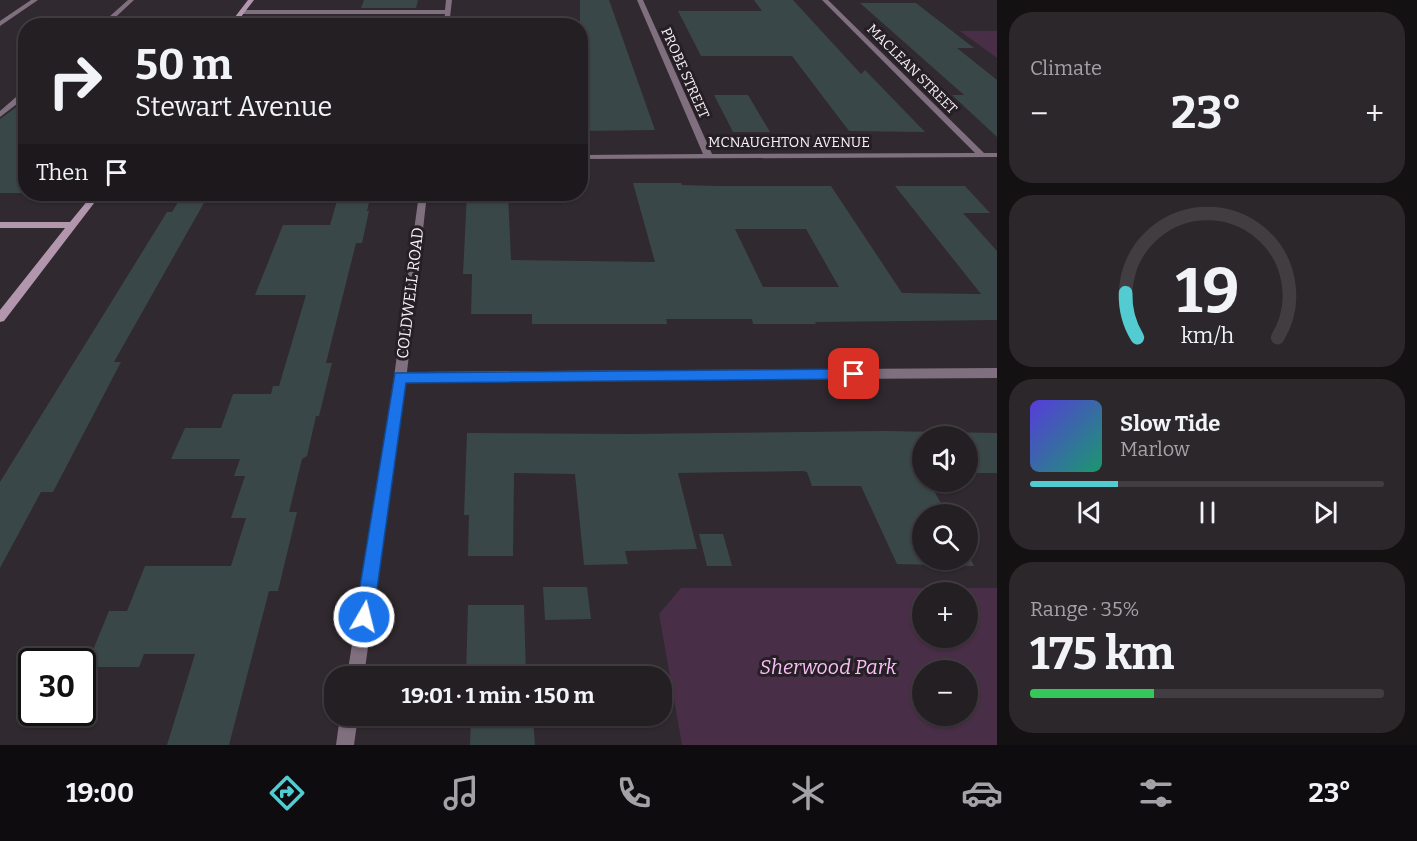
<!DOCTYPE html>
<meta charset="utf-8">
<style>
:root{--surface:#241f23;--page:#2c272b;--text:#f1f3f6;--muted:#a3a2a6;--line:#413d41;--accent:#52ccd1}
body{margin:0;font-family:Bitter,serif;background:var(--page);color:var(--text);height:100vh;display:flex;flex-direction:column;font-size:22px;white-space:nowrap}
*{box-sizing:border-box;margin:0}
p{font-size:20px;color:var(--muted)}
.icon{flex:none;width:33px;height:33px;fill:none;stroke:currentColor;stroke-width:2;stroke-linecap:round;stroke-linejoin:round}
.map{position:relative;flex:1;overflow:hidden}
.side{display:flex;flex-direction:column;gap:12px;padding:12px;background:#141113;width:420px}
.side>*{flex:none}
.hud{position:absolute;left:18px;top:18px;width:570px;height:183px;border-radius:24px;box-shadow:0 2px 4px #0004,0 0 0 2px var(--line);background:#241f23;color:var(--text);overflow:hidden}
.controls{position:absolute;left:912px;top:426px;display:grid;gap:12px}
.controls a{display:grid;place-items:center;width:66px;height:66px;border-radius:50%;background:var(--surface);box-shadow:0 2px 4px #0004,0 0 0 2px var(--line);font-size:30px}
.speed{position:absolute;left:18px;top:648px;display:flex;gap:12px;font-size:30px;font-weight:700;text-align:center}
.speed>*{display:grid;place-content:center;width:78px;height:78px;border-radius:50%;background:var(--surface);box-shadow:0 2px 4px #0004,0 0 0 2px var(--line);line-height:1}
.speed .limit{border:3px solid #111;border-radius:9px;background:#fff;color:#111}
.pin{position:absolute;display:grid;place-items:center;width:51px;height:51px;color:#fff;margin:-26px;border-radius:12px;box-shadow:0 3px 9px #0006}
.me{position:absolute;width:66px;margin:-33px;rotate:8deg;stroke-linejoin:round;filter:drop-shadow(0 0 4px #0008)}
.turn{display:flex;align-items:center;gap:21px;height:126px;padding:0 18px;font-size:27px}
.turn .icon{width:78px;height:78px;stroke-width:2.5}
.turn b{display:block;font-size:42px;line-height:51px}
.then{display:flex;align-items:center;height:57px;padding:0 18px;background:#0003;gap:12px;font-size:22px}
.big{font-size:45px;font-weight:700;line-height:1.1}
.side .card{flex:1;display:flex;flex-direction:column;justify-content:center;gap:9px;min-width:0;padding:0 21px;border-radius:24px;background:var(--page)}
.side .dial{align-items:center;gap:0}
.dial svg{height:156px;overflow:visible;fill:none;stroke:var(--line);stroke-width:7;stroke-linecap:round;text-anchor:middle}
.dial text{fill:var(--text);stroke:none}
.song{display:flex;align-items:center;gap:18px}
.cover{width:72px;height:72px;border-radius:9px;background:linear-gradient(135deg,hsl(250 70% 55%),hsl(160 70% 35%))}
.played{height:6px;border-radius:3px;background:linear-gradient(90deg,var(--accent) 25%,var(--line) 25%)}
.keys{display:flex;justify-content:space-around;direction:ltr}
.heat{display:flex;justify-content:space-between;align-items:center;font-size:33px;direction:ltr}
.charge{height:9px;border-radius:4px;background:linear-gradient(90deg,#34c759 35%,var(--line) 0)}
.trip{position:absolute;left:324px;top:666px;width:348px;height:60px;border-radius:24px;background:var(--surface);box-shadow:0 2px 4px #0004,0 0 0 2px var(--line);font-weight:700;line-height:60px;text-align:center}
.menu{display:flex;height:96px;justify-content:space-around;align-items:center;background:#0e0c0e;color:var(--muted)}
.menu .icon{width:42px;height:42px}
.menu .selected{color:var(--accent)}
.menu b{font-size:27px;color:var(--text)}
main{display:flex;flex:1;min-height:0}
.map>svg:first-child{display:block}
.green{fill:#482e46;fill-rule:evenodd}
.building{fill:#3a4748;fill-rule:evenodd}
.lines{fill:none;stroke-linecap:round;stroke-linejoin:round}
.lane{fill:#80707f;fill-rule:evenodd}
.street{fill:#80707f;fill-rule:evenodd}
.secondary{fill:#b196ae;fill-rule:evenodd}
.route{fill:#1a73e8;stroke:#114b97;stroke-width:1.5}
.labels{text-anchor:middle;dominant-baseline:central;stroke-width:6;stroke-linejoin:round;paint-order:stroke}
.far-street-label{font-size:14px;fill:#f7f2f7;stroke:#261f26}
.street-label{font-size:16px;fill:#f7f2f7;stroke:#261f26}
.near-park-label{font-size:20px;font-style:italic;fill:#fabff5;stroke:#261f26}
</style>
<main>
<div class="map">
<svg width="997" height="745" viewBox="0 0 997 745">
<rect width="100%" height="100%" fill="#30292f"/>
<path class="green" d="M960 31H997V58Z
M681 588H997V745H682L659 614ZM922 592H968V638H922ZM922 670H968V716H922Z"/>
<path class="building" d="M364 0H418L416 8H361Z
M580 0H609L655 130 580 131Z
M754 0H793L861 74 865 70 925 132 849 131 792 56H701L678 11H762Z
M860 3H916L974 48H957L997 80V137L952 95H964Z
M357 16H414L412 26H354Z
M714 95H748L770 132H733Z
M26 100V193H0V119Z
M633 183H681L682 185 716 186H831L902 293 981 294 895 186H965L990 213H963L997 251V320L815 322 816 324H753L752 319H666L667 324H532V314H471L472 274H463L467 194H508L511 260 655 262ZM735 229H806L839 287H763Z
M183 194H209L114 362H121L53 492H41L0 568V482L167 212H172Z
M339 194H371L367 211H369L362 243H356L326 363H332L319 416H316L307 456 302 459 289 512H297L278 591H269L229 745H167L195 654H144L139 667H86L109 611H127L145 566H231L246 518H231L245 476H234L240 459H171L185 428H221L233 394H271L273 386H279L306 295H255L283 225H330Z
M885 431 997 433V473H968V436H922V482H929L947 514H922V560H968V553L974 566 897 564 861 486H812L807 472 803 471 678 473 697 549 625 551 628 564 584 565 575 474 514 473 513 556H468L469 515H464L467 433 630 434Z
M699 534H723L732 566H707Z
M543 587H587L591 619 545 620Z
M468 605H524L526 676H466Z
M471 716H527V718H533L535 745H470Z"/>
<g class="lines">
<path class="lane" d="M128 0H134L106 26H99Z
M23 91H26V97L0 117V111Z"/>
<path class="street" d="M31 0H38L0 26V21Z
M446 0H452L449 26H443L445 14H242L239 12 242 10H445Z
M637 0H643L712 154 975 153 822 0H828L984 153H997V157L580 159V155L703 154Z
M419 194H427L407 372 997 368V378L405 382 364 676H347L394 377Z
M340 716H358L354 745H336Z"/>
<path class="secondary" d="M248 0H254L234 26H228Z
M93 194H101L4 321 0 322V310L65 228H0V222H70Z"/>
</g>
<path class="route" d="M854 369 860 374 854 379 406 383 373 617 370 623 364 626 357 623 355 617 395 373Z"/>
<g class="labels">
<g class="far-street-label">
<text transform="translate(912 69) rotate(45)">MACLEAN STREET</text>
<text transform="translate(685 73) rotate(66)">PROBE STREET</text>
<text x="789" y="142">MCNAUGHTON AVENUE</text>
</g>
<g class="street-label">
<text transform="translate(410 293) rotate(-83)">COLDWELL ROAD</text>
</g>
<g class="near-park-label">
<text x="828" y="667">Sherwood Park</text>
</g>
</g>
</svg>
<div class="controls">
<a><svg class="icon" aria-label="sound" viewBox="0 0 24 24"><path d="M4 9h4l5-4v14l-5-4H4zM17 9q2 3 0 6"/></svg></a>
<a><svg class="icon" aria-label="search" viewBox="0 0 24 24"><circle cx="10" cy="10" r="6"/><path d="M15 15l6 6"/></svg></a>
<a>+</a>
<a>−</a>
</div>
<div class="speed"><div class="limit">30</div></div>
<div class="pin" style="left:854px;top:374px;background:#d93025"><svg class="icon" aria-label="arrive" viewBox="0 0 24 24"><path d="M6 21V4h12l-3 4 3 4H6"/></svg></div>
<svg class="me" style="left:364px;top:617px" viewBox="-20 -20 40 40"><circle r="17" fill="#1a73e8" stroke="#fff" stroke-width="3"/><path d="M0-11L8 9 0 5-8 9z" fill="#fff"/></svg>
<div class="trip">19:01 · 1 min · 150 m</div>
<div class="hud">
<div class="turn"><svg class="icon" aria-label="right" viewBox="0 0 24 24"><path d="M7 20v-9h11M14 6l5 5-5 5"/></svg><div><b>50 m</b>Stewart Avenue</div></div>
<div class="then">Then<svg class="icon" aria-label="arrive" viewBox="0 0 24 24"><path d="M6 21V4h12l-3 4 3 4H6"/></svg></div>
</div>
</div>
<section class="side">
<div class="card"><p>Climate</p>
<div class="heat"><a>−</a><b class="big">23°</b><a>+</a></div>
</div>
<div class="card dial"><svg viewBox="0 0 100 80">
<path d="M14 69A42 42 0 1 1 86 69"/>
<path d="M14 69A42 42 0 0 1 8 46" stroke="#52ccd1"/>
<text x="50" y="56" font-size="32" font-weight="700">19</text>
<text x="50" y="72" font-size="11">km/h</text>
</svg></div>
<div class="card">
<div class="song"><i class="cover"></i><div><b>Slow Tide</b><p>Marlow</p></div></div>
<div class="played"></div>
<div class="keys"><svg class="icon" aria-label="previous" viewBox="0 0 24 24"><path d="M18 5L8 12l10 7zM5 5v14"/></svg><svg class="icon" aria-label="pause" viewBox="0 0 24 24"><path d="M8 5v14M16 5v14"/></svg><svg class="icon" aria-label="next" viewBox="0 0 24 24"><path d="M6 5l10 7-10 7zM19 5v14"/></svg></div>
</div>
<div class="card"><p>Range · 35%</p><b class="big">175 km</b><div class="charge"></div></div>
</section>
</main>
<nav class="menu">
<b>19:00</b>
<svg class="icon selected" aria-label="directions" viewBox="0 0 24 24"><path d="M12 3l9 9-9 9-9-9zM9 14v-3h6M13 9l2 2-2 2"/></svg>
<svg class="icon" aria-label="music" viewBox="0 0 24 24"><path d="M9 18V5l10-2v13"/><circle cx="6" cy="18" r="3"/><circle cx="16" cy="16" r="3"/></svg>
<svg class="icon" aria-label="phone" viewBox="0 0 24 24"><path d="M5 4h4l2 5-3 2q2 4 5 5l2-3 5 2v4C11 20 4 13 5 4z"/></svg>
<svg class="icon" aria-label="climate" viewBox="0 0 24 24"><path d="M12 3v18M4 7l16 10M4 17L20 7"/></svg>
<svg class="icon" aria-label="car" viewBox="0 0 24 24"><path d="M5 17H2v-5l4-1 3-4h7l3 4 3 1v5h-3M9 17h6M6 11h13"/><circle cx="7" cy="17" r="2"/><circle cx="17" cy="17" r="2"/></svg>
<svg class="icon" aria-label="filters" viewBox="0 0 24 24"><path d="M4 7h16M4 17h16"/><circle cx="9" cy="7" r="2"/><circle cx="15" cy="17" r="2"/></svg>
<b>23°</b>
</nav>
